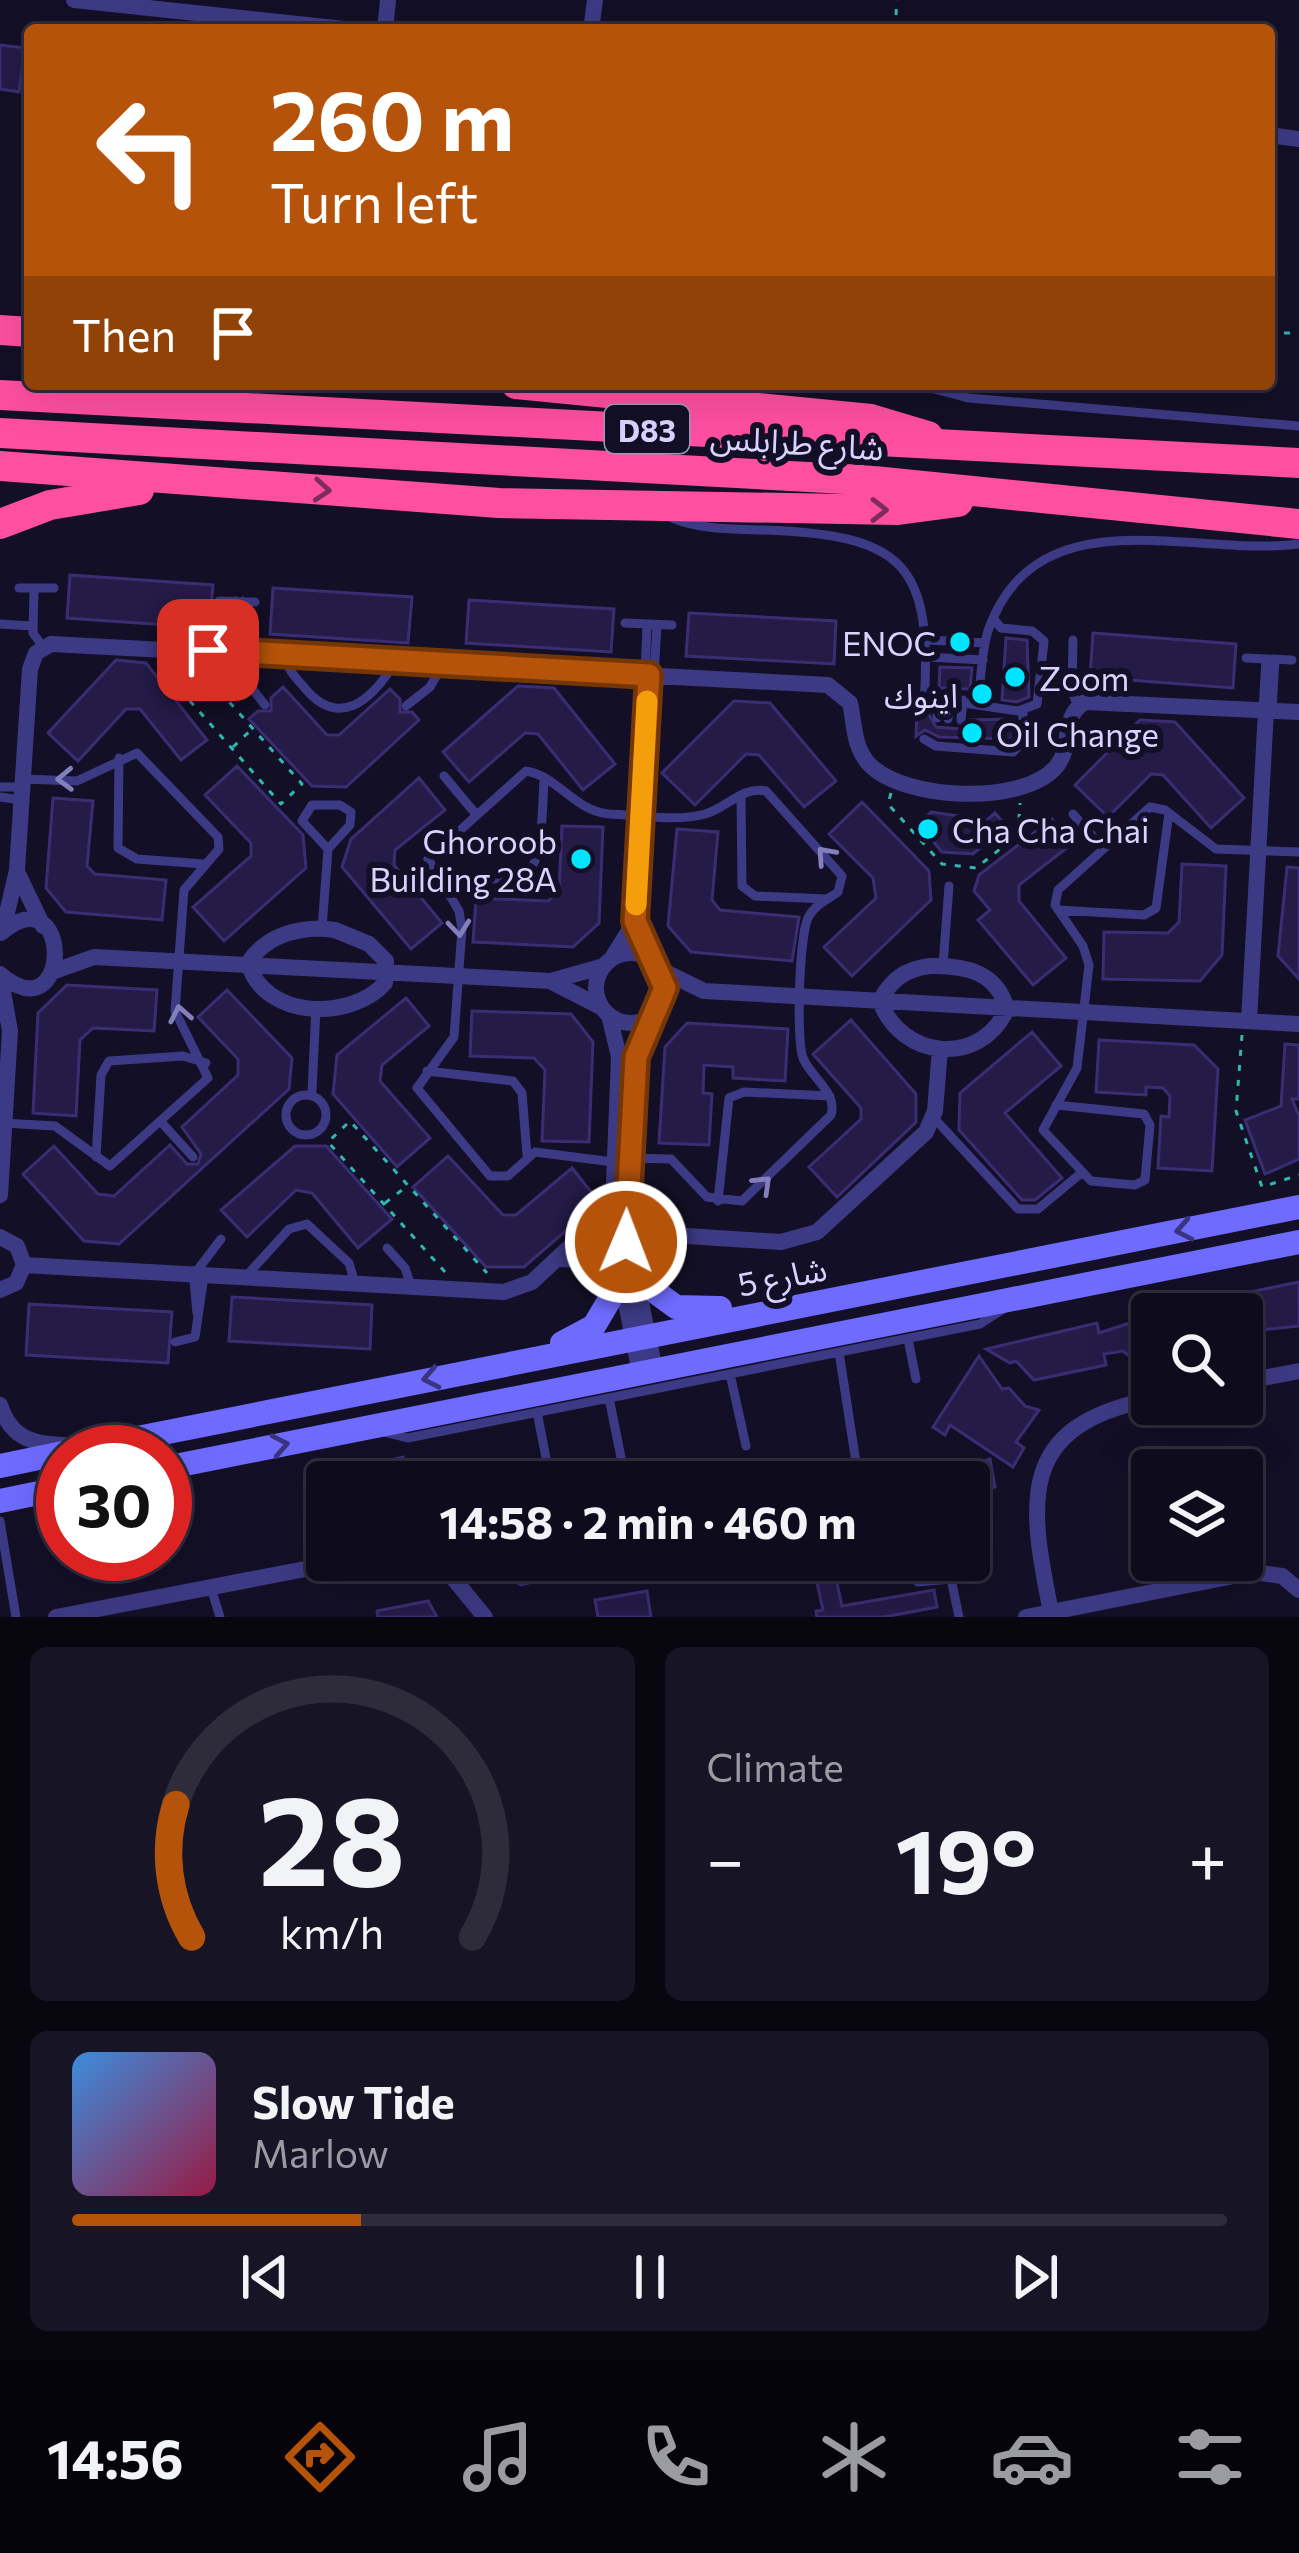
<!DOCTYPE html>
<meta charset="utf-8">
<style>
:root{--surface:#0e0b1c;--page:#171425;--text:#f1f3f6;--muted:#9b9ba3;--line:#2e2b3b;--accent:#b45309}
body{margin:0;font-family:Commissioner,"Noto Sans Arabic",sans-serif;background:var(--page);color:var(--text);height:100vh;display:flex;flex-direction:column;font-size:45px;white-space:nowrap}
*{box-sizing:border-box;margin:0}
p{font-size:39px;color:var(--muted)}
.icon{flex:none;width:66px;height:66px;fill:none;stroke:currentColor;stroke-width:2;stroke-linecap:round;stroke-linejoin:round}
.map{position:relative;height:1617px;overflow:hidden}
.details{display:flex;flex-direction:column;gap:30px;padding:30px;background:#08060f;flex:1}
.details>*{flex:none}
.guide{position:absolute;left:24px;top:24px;width:1251px;height:366px;border-radius:12px;box-shadow:0 12px 48px #0002,0 0 0 3px var(--line);background:#b45309;color:#fff;overflow:hidden}
.buttons{position:absolute;left:1131px;top:1293px;display:grid;gap:24px}
.buttons a{display:grid;place-items:center;width:132px;height:132px;border-radius:12px;background:var(--surface);box-shadow:0 12px 48px #0002,0 0 0 3px var(--line);font-size:60px}
.speed{position:absolute;left:36px;top:1425px;display:flex;gap:24px;font-size:60px;font-weight:700;text-align:center}
.speed>*{display:grid;place-content:center;width:156px;height:156px;border-radius:50%;background:var(--surface);box-shadow:0 12px 48px #0002,0 0 0 3px var(--line);line-height:1}
.speed .limit{border:18px solid #d22;background:#fff;color:#111}
.pin{position:absolute;display:grid;place-items:center;width:102px;height:102px;color:#fff;margin:-51px;border-radius:24px;box-shadow:0 6px 18px #0006}
.me{position:absolute;width:132px;margin:-66px;rotate:1deg;stroke-linejoin:round;filter:drop-shadow(0 0 9px #0008)}
.turn{display:flex;align-items:center;gap:42px;height:252px;padding:0 48px;font-size:54px}
.turn .icon{width:156px;height:156px;stroke-width:2.5}
.turn b{display:block;font-size:84px;line-height:102px}
.then{display:flex;align-items:center;height:114px;padding:0 48px;background:#0003;gap:24px;font-size:45px}
.big{font-size:90px;font-weight:700;line-height:1.1}
.details .tile{flex:1;display:flex;flex-direction:column;justify-content:center;gap:18px;min-width:0;padding:0 42px;border-radius:18px;background:var(--page)}
.details .dial{align-items:center;gap:0}
.dial svg{height:312px;overflow:visible;fill:none;stroke:var(--line);stroke-width:7;stroke-linecap:round;text-anchor:middle}
.dial text{fill:var(--text);stroke:none}
.song{display:flex;align-items:center;gap:36px}
.cover{width:144px;height:144px;border-radius:18px;background:linear-gradient(135deg,hsl(210 70% 55%),hsl(340 70% 35%))}
.played{height:12px;border-radius:6px;background:linear-gradient(90deg,var(--accent) 25%,var(--line) 25%)}
.keys{display:flex;justify-content:space-around;direction:ltr}
.heat{display:flex;justify-content:space-between;align-items:center;font-size:66px;direction:ltr}
.details .tiles{flex:1;display:grid;gap:30px;grid-template-columns:1fr 1fr}
.tile:last-child{grid-column:span 2}
.trip{position:absolute;left:306px;top:1461px;width:684px;height:120px;border-radius:12px;background:var(--surface);box-shadow:0 12px 48px #0002,0 0 0 3px var(--line);font-weight:700;line-height:120px;text-align:center}
.dock{display:flex;height:192px;justify-content:space-around;align-items:center;background:#06040b;color:var(--muted)}
.dock .icon{width:84px;height:84px}
.dock .current{color:var(--accent)}
.dock b{font-size:54px;color:var(--text)}
.map>svg:first-child{display:block}
.building{fill:#241b47;stroke:#3b2d73;stroke-width:3}
.lines{fill:none;stroke-linecap:round;stroke-linejoin:round}
.path{stroke:#2fb8b0;stroke-width:3;stroke-dasharray:6 9;stroke-linecap:butt}
.lane{stroke:#3d3a85;stroke-width:9}
.street{stroke:#3d3a85;stroke-width:16}
.secondary{stroke:#6f6bff;stroke-width:24}
.highway{stroke:#ff4fa3;stroke-width:30}
.oneway{stroke:#7d2c5e}
.oneway2{stroke:#837fbc}
.oneway3{stroke:#38347d}
.route-casing{stroke:#753606;stroke-width:30}
.route{stroke:#b45309;stroke-width:21}
.slow{stroke:#f59e0b;stroke-width:21}
.poi-dot{fill:#00e5ff;stroke:#130f26;stroke-width:4.5}
.labels{text-anchor:middle;dominant-baseline:central;stroke-width:12;stroke-linejoin:round;paint-order:stroke}
.shield{fill:#130f26;stroke:#9e99be;stroke-width:3}
.shield-label{font-size:30px;font-weight:bold;fill:#d9d4ff}
.street-label{font-size:33px;fill:#d9d4ff;stroke:#130f26}
.poi-label{font-size:33px;fill:#d9d4ff;stroke:#130f26;text-anchor:end}
</style>
<div class="map">
<svg width="1299" height="1617" viewBox="0 0 1299 1617">
<rect width="100%" height="100%" fill="#130f26"/>
<path class="building" d="M0 45 25 48 19 92 0 89Z
M70 575 213 585 209 628 67 618Z
M273 588 412 597 408 643 270 634Z
M469 600 614 609 611 652 466 643Z
M689 613 836 621 834 664 686 656Z
M1093 633 1236 644 1233 688 1090 677Z
M1006 638 1027 640 1029 697 1017 702 1002 700Z
M116 660 146 663 207 740 181 760 140 709H126L78 761 48 733Z
M940 667 972 668 970 689 939 688Z
M518 686 554 688 615 764 583 790 538 734 525 733 469 782 443 752Z
M283 687 327 735H339L390 689 400 699V712H412L419 720 346 787 312 786 249 719 258 711H271V698Z
M734 701 770 703 836 781 804 807 759 755 746 754 695 805 662 773Z
M917 711 928 713 936 727 961 729 970 720 1014 719 1013 739 939 737 925 730 916 736Z
M1140 720 1175 722 1244 798 1211 828 1163 775 1151 774 1108 817 1075 785Z
M237 766 303 835 306 868 224 941 193 907 251 856V843L205 795Z
M419 778 445 810 395 850 394 865 442 923 411 949 342 867 351 839Z
M53 798 93 801 87 866 95 874 166 880 162 920 66 912 46 888Z
M862 802 929 871 931 900 852 976 824 947 876 898 873 878 829 834Z
M931 812 987 820 995 813 1006 826 973 854 942 852 919 824Z
M1052 819 1073 843 1019 885V901L1066 958 1033 985 978 920 990 910 974 891 979 875Z
M562 826 603 827 599 923 573 947 473 942 476 898 548 901 559 891Z
M677 829 718 832 712 900 720 910 799 917 792 961 691 952 668 926Z
M1182 864 1226 866 1222 955 1200 981 1103 979 1104 932 1168 933 1179 922Z
M1287 867 1299 868V979L1278 956Z
M67 985 157 990 154 1031 93 1028 80 1040 76 1116 33 1113 38 1013Z
M227 990 292 1058 289 1089 119 1244 84 1241 23 1174 54 1146 98 1194 114 1196 170 1145 187 1164H198L201 1154 182 1127 238 1075V1059L198 1017Z
M406 998 429 1026 382 1065 380 1081 430 1138 397 1167 333 1094 337 1055Z
M472 1011 571 1014 593 1042 589 1142 542 1141 545 1070 534 1058 470 1056Z
M851 1020 916 1094V1122L837 1197 809 1167 861 1119V1108L813 1054Z
M687 1023 788 1029 785 1081 733 1078V1067L704 1065 703 1093 712 1094 709 1145 659 1143 665 1047Z
M1032 1032 1061 1066 1005 1113 1062 1178 1035 1200H1022L959 1130 960 1093Z
M1099 1040 1194 1045 1218 1069 1212 1171 1158 1168 1161 1116 1169 1117 1170 1096 1163 1088 1146 1087V1095L1096 1092Z
M1285 1044 1299 1045V1099H1292L1299 1116V1159L1265 1174 1245 1120 1281 1106Z
M295 1146H326L392 1219 358 1248 312 1193 296 1190 247 1237 221 1210Z
M448 1156 503 1215H516L572 1168 599 1202 524 1267H486L413 1187Z
M1299 1282V1326L1242 1332V1314H1182V1309L1210 1300Z
M232 1297 372 1305 370 1349 229 1341Z
M29 1304 172 1312 168 1363 26 1355Z
M1148 1317 1152 1364 1133 1367 1132 1358 1123 1351 1104 1354 1106 1365 1034 1380 1016 1361 1010 1363 986 1349 1097 1323 1099 1333Z
M979 1356 1002 1389 1009 1388 1025 1406 1039 1410 1016 1442 1024 1448 1013 1467 950 1425 945 1435 933 1427Z
M403 1457 408 1482H320L319 1477Z
M990 1459 995 1487 969 1492V1482H925Z
M477 1560H570L573 1572 521 1585Z
M812 1560H832L842 1606 934 1590 937 1607 884 1617H817L816 1611 823 1610Z
M647 1591 651 1617H598L595 1600Z
M428 1601 437 1617H378L377 1611Z"/>
<g class="lines">
<path class="path" d="M895 30 897 0
M1269 333H1299
M160 667 281 804 302 784 199 668
M233 747 252 729
M891 793 888 804 942 864 976 868 1018 835 1020 803
M1242 1035 1236 1111 1262 1187 1299 1175
M385 1203 406 1187
M445 1272 328 1142 350 1121 487 1273"/>
<path class="lane" d="M916 384 968 398 1299 426
M672 518C702 530 733 529 764 530 905 535 933 564 924 705
M19 588H54
M34 588 33 633 43 647
M219 601 255 602
M236 601 235 667 265 705
M625 623 672 625
M0 624 32 626
M928 640 985 643
M1073 640 1072 692 1078 706
M241 652 243 601
M283 654C287 668 294 676 303 686 338 730 371 702 396 661
M927 657 983 660
M1246 658 1292 660
M645 675 647 624
M654 676 657 625
M924 697 1018 711 1037 704 1044 641 1032 631 1001 628 994 619
M978 704C981 680 981 653 988 631 1036 492 1195 558 1299 544
M406 706 430 687 442 666
M1263 710 1266 659
M1272 710 1275 659
M937 718V698
M948 719 949 699
M961 720 963 700
M924 739 936 746 1013 752 1022 743 1023 712
M119 758 118 848 137 859 204 864
M444 776 475 813
M0 787H22
M741 795 742 886 755 896 827 899
M0 797 21 800
M312 805H340L351 812 350 825 328 849 302 821Z
M1073 814 1103 848
M435 876C544 883 539 887 544 778
M1058 910 1144 915 1156 908 1169 813
M322 928 328 849
M943 965 949 886
M427 1071 513 1081 522 1093 527 1155
M312 1091 316 1008
M286 1115a20 20 0 1 1 40 0a20 20 0 1 1-40 0Z
M1056 1105 1144 1114 1150 1125 1145 1180 1135 1185 1091 1181 1043 1130 1077 1068 1089 965 1083 946 1055 905 1058 890 1150 807 1165 810 1216 849 1299 852
M933 1117 1018 1209H1038L1080 1174
M3 1123 55 1126 110 1166 208 1078 175 1011 184 890 219 849 218 837 137 753 77 781 23 779
M162 1123 193 1157
M96 1157 101 1075 109 1061 183 1056 206 1063
M613 1162 535 1152 508 1176H490L417 1088 454 1037 462 929 459 911 428 859 526 771C558 776 574 811 609 814 638 815 677 822 705 814 727 808 742 786 766 791L842 876 838 892C828 899 815 905 809 916 799 932 796 1040 803 1058 811 1078 838 1092 831 1115L742 1201 707 1197 671 1159 629 1158
M718 1201 729 1098 744 1092 830 1096
M387 1248 405 1268 411 1286
M193 1271 197 1313
M196 1272 221 1239
M248 1274 289 1229 307 1224 349 1263 354 1280
M908 1339 916 1379
M175 1342 195 1337 204 1276
M839 1352 859 1482
M730 1374 746 1446
M609 1398 626 1482
M537 1412 548 1468
M375 1430 408 1438 980 1324 1005 1308
M0 1521 16 1617
M853 1575 914 1564 918 1582 951 1579 959 1617
M211 1588 220 1617"/>
<path class="street" d="M74 0 354 30
M385 30 388 0
M591 30 595 0
M1269 135 1299 139
M19 876 43 926
M3 930 17 870 30 669 36 653 51 644 828 685 850 703C855 725 853 748 870 765 905 800 1022 806 1056 767 1074 746 1059 718 1085 702L1299 712
M335 930 369 944 386 961 385 983C351 1021 265 1020 248 963 267 934 302 925 335 930Z
M596 988a35 35 0 1 1 70 0a35 35 0 1 1-70 0Z
M612 958 635 921 649 675
M930 966C965 965 997 972 1007 1009 980 1068 901 1059 880 1001 891 979 906 969 930 966Z
M661 970 704 991 1299 1024
M52 972 94 957 551 981 604 966
M0 974C73 1036 73 872 1 933
M0 975 10 1031 0 1195
M552 982 601 1007
M609 1015 619 1057 612 1233 640 1373
M651 1016 634 1068 625 1226 655 1370
M1249 1021 1266 710
M0 1237 17 1246 24 1265 16 1283 0 1290
M560 1259 591 1261 618 1275
M24 1265 504 1292 532 1282 612 1207 671 1235 781 1242 817 1232 926 1132 935 1111 940 1049
M630 1268 647 1246 670 1235
M1242 1382 1299 1371
M0 1405C11 1438 32 1444 64 1445
M416 1560 453 1578 485 1617
M56 1617 352 1560
M1026 1617 1254 1572 1282 1576 1299 1590
M1052 1617C1029 1504 1014 1426 1152 1399"/>
<path class="secondary" d="M631 1274 676 1307 720 1308
M562 1343 594 1326 620 1282
M67 1452 1299 1207
M0 1466 63 1453
M165 1468 1299 1242
M0 1501 63 1488"/>
<path class="highway" d="M0 330 30 332
M516 384 871 419 928 436
M0 395 1299 463
M0 433 864 480 1299 524
M0 466 499 503 898 510 958 502
M0 524 50 505 139 490"/>
</g>
<defs><path id="oneway-chevron" d="M-2-3.5L2.5 0L-2 3.5" fill="none" stroke-width="1.6" stroke-linecap="round" stroke-linejoin="round" transform="scale(3)"/></defs>
<g class="oneway">
<use href="#oneway-chevron" transform="translate(322 490) rotate(4)"/>
<use href="#oneway-chevron" transform="translate(879 510)"/>
</g>
<g class="oneway2">
<use href="#oneway-chevron" transform="translate(65 779) rotate(178)"/>
<use href="#oneway-chevron" transform="translate(825 855) rotate(-132)"/>
<use href="#oneway-chevron" transform="translate(459 928) rotate(84)"/>
<use href="#oneway-chevron" transform="translate(180 1014) rotate(-101)"/>
<use href="#oneway-chevron" transform="translate(763 1184) rotate(-44)"/>
</g>
<g class="oneway3">
<use href="#oneway-chevron" transform="translate(1184 1230) rotate(169)"/>
<use href="#oneway-chevron" transform="translate(431 1378) rotate(169)"/>
<use href="#oneway-chevron" transform="translate(280 1445) rotate(-11)"/>
</g>
<g class="lines">
<defs>
<path id="route" d="M208 650 649 675 635 921 665 988 636 1057 626 1242"/>
</defs>
<use href="#route" class="route-casing"/>
<use href="#route" class="route"/>
<path class="slow" d="M636 905 647 701"/>
</g>
<g class="poi-dot">
<circle cx="960" cy="642" r="12"/>
<circle cx="1015" cy="677" r="12"/>
<circle cx="982" cy="694" r="12"/>
<circle cx="972" cy="733" r="12"/>
<circle cx="928" cy="829" r="12"/>
<circle cx="581" cy="859" r="12"/>
</g>
<g class="labels">
<rect class="shield" x="605" y="405" width="84" height="48" rx="9"/>
<g class="shield-label">
<text x="647" y="429">D83</text>
</g>
<g class="street-label">
<text transform="translate(797 441) rotate(4)">شارع طرابلس</text>
<text transform="translate(782 1275) rotate(-11)">شارع 5</text>
</g>
<g class="poi-label">
<text x="936" y="642">ENOC</text>
<text x="1039" y="677" text-anchor="start">Zoom</text>
<text x="958" y="694">اينوك</text>
<text x="996" y="733" text-anchor="start">Oil Change</text>
<text x="952" y="829" text-anchor="start">Cha Cha Chai</text>
<text x="557" y="840">Ghoroob<tspan x="557" dy="38">Building 28A</tspan></text>
</g>
</g>
</svg>
<div class="buttons">
<a><svg class="icon" aria-label="search" viewBox="0 0 24 24"><circle cx="10" cy="10" r="6"/><path d="M15 15l6 6"/></svg></a>
<a><svg class="icon" aria-label="layers" viewBox="0 0 24 24"><path d="M12 4l9 5-9 5-9-5zM3 14l9 5 9-5"/></svg></a>
</div>
<div class="speed"><div class="limit">30</div></div>
<div class="pin" style="left:208px;top:650px;background:#d93025"><svg class="icon" aria-label="arrive" viewBox="0 0 24 24"><path d="M6 21V4h12l-3 4 3 4H6"/></svg></div>
<svg class="me" style="left:626px;top:1242px" viewBox="-20 -20 40 40"><circle r="17" fill="#b45309" stroke="#fff" stroke-width="3"/><path d="M0-11L8 9 0 5-8 9z" fill="#fff"/></svg>
<div class="trip">14:58 · 2 min · 460 m</div>
<div class="guide">
<div class="turn"><svg class="icon" aria-label="left" viewBox="0 0 24 24"><path d="M17 20v-9H6M10 6l-5 5 5 5"/></svg><div><b>260 m</b>Turn left</div></div>
<div class="then">Then<svg class="icon" aria-label="arrive" viewBox="0 0 24 24"><path d="M6 21V4h12l-3 4 3 4H6"/></svg></div>
</div>
</div>
<section class="details">
<div class="tiles">
<div class="tile dial"><svg viewBox="0 0 100 80">
<path d="M14 69A42 42 0 1 1 86 69"/>
<path d="M14 69A42 42 0 0 1 10 35" stroke="#b45309"/>
<text x="50" y="56" font-size="32" font-weight="700">28</text>
<text x="50" y="72" font-size="11">km/h</text>
</svg></div>
<div class="tile"><p>Climate</p>
<div class="heat"><a>−</a><b class="big">19°</b><a>+</a></div>
</div>
<div class="tile">
<div class="song"><i class="cover"></i><div><b>Slow Tide</b><p>Marlow</p></div></div>
<div class="played"></div>
<div class="keys"><svg class="icon" aria-label="previous" viewBox="0 0 24 24"><path d="M18 5L8 12l10 7zM5 5v14"/></svg><svg class="icon" aria-label="pause" viewBox="0 0 24 24"><path d="M8 5v14M16 5v14"/></svg><svg class="icon" aria-label="next" viewBox="0 0 24 24"><path d="M6 5l10 7-10 7zM19 5v14"/></svg></div>
</div>
</div>
</section>
<nav class="dock">
<b>14:56</b>
<svg class="icon current" aria-label="directions" viewBox="0 0 24 24"><path d="M12 3l9 9-9 9-9-9zM9 14v-3h6M13 9l2 2-2 2"/></svg>
<svg class="icon" aria-label="music" viewBox="0 0 24 24"><path d="M9 18V5l10-2v13"/><circle cx="6" cy="18" r="3"/><circle cx="16" cy="16" r="3"/></svg>
<svg class="icon" aria-label="phone" viewBox="0 0 24 24"><path d="M5 4h4l2 5-3 2q2 4 5 5l2-3 5 2v4C11 20 4 13 5 4z"/></svg>
<svg class="icon" aria-label="climate" viewBox="0 0 24 24"><path d="M12 3v18M4 7l16 10M4 17L20 7"/></svg>
<svg class="icon" aria-label="car" viewBox="0 0 24 24"><path d="M5 17H2v-5l4-1 3-4h7l3 4 3 1v5h-3M9 17h6M6 11h13"/><circle cx="7" cy="17" r="2"/><circle cx="17" cy="17" r="2"/></svg>
<svg class="icon" aria-label="filters" viewBox="0 0 24 24"><path d="M4 7h16M4 17h16"/><circle cx="9" cy="7" r="2"/><circle cx="15" cy="17" r="2"/></svg>
</nav>
